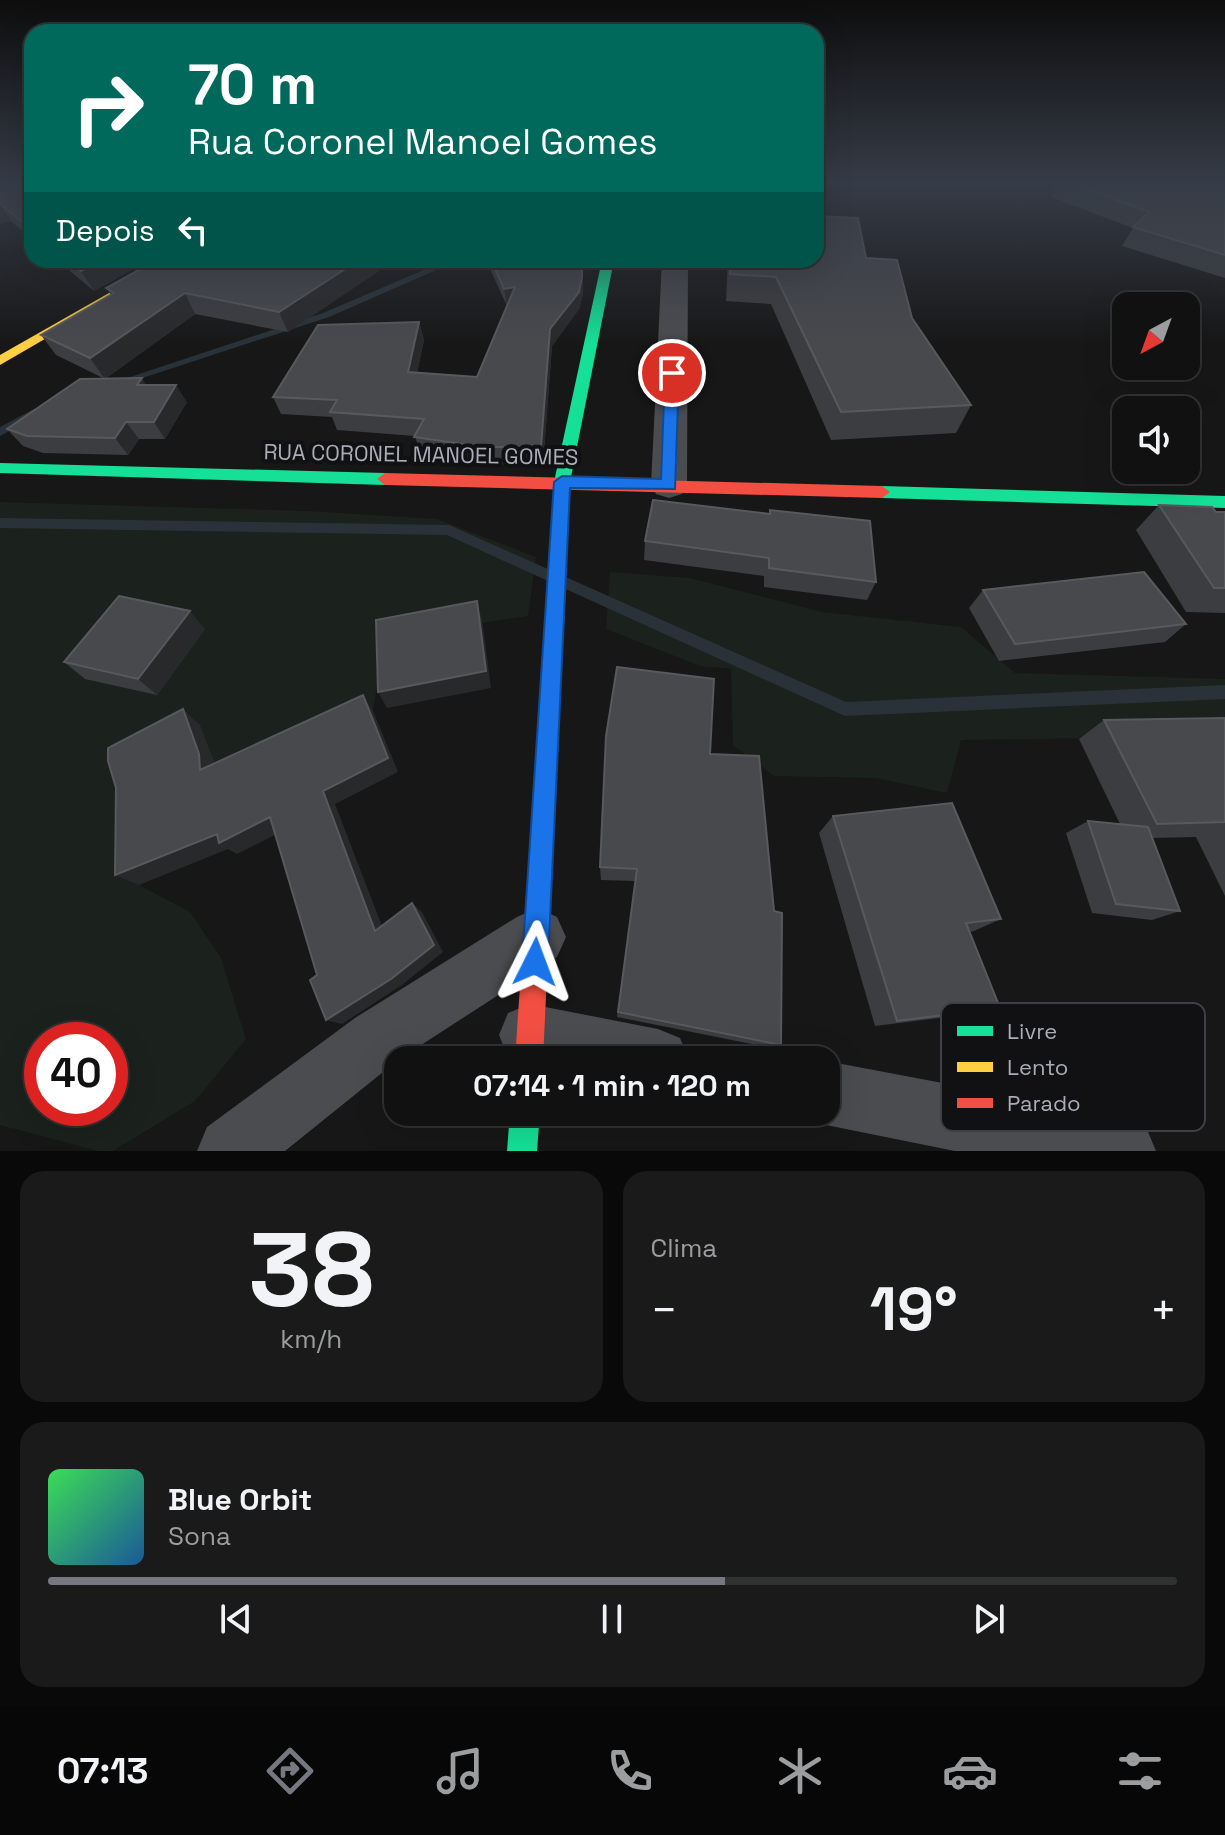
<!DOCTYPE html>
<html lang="pt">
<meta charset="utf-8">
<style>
:root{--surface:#111;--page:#1a1a1a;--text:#f1f3f6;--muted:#9c9d9f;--line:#303131;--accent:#757880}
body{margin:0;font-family:"Space Grotesk",sans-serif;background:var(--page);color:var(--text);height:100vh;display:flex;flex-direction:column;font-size:30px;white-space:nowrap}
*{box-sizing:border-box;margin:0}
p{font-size:26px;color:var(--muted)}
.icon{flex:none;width:44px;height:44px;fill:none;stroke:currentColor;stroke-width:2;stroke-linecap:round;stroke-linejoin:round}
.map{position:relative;height:1151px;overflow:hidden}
.drawer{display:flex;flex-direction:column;gap:20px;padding:20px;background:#090909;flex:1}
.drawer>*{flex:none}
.top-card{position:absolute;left:24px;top:24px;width:800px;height:244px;border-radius:24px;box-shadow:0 8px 32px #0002,0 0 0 2px var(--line);background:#00695c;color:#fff;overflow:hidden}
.needle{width:52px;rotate:221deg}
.buttons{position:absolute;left:1112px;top:292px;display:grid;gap:16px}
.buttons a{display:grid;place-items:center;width:88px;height:88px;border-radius:16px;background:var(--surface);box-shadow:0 8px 32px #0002,0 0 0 2px var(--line);font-size:40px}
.speed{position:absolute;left:24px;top:1022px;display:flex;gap:16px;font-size:40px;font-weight:700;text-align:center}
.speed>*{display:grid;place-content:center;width:104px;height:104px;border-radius:50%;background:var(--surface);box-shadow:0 8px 32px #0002,0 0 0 2px var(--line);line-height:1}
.speed .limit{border:12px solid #d22;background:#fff;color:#111}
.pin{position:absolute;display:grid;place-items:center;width:68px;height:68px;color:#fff;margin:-34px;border:4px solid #fff;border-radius:50%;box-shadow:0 2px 8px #0007}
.me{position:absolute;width:88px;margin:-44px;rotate:3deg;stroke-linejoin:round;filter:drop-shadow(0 0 6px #0008)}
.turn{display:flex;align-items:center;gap:28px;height:168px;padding:0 32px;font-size:36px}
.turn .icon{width:104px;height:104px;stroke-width:2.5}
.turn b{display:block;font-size:56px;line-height:68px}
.then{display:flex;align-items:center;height:76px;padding:0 32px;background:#0003;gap:16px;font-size:30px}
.big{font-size:60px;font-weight:600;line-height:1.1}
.drawer .card{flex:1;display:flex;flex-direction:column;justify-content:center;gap:12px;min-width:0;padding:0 28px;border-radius:24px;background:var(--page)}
.drawer .dial{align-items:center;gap:0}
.dial b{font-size:104px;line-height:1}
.song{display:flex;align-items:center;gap:24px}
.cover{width:96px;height:96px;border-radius:12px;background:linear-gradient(135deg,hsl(130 70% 55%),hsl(210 70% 35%))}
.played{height:8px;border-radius:4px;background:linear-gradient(90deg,var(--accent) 60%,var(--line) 60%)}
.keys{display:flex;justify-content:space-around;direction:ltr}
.heat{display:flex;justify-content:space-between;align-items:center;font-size:44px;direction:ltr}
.drawer .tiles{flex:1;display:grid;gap:20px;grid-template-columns:1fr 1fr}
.card:last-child{grid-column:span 2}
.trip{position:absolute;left:384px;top:1046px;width:456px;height:80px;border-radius:24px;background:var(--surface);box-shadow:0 8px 32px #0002,0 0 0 2px var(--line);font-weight:600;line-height:80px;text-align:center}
.tabs{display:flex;height:128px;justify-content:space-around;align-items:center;background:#070707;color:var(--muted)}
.tabs .icon{width:56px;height:56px}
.tabs .on{color:var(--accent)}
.tabs b{font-size:36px;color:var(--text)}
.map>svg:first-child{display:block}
.green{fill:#1b211c;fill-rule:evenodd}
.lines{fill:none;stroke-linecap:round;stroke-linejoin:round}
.stream{fill:#2a3239;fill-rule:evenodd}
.street{fill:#4b4c50;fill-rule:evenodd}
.fast{fill:#16e098;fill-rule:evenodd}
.slow{fill:#ffcf43;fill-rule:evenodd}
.jam{fill:#f24e42;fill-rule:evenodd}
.wall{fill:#3c3d40}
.shaded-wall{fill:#28292a}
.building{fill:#48494d;stroke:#57595e;stroke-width:2}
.route{fill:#1a73e8;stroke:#114b97;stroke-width:2}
.labels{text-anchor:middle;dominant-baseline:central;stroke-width:8;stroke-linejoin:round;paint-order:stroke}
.street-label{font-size:22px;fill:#a8adb8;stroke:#111113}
.key{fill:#111113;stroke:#3e4045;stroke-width:2}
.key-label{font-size:22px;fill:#a8adb8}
</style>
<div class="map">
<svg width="1225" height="1151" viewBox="0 0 1225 1151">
<rect width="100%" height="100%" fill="#171717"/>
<path class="green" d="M0 502 308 511 437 519 536 557 528 616 385 637 373 711 216 766 139 885 190 912 221 958 246 1039 195 1101 113 1151H98L0 1125ZM42 1040H110V1108H42Z
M610 572 690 578 822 612 961 627 1015 673 1225 679V736L961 740 947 793 876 778 774 776 733 745 731 669 700 666 606 629Z"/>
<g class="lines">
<path class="stream" d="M447 260H459L329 317 118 386 114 387 109 384 323 313Z
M34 409 38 410V416L0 436V427Z
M0 518 449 525 846 702 1225 685V699L845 716 447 535 0 528Z"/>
<path class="street" d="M662 260H688L687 485 682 494 669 498 656 494 651 485Z
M537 908 557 917 566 937 557 957 398 1060 285 1151H197L207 1127 355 1018 517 917Z
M530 1004 658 1029 680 1038 689 1060H516L508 1057 499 1035 508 1013Z
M826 1061 1122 1117 1146 1127 1156 1151H955L826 1125 803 1116 802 1112H826Z"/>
<path class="fast" d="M602 260H614L570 482 561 676 558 682 551 685 544 682 541 676 554 482Z
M0 463 385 473 393 479 385 485 0 473Z
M882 486 1225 496V508L882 498 874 492Z
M510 1112H540L537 1151H507Z"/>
<path class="slow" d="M167 260H181L0 365V355Z"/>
<path class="jam" d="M385 473 882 486 890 492 882 498 385 485 377 479Z
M551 667 558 670 561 676 543 1060H515L541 676 544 670Z"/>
</g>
<path class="wall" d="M0 184H32V239L11 221 0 224Z
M1057 184H1225V278L1122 246 1133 228 1051 197Z
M866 258 912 318 971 405 956 433 831 440 771 304 726 301 728 260H816Z
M57 260H149L94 291Z
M157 260H395L288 332 195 314 105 379 146 385 187 402 165 439H139L128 455 43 453 23 446 7 429 105 379 56 355 41 335 111 295 106 288Z
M486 260H582L583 294 579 309 552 346 543 465 486 464 420 454 415 436 337 430 332 417 281 414 273 397 419 322 424 340 417 373 477 377 507 306Z
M1159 505 1225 512V613L1186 612 1136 530Z
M770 510 876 582 867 600 764 587V576L644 560 645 541 769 514Z
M983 590 1186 624 1165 642 999 661 969 608Z
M205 629 157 695 85 679 64 662Z
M1225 718V896L1196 837 1152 838 1180 911 1152 920 1092 913 1066 833 1088 821 1120 824 1079 739 1104 720Z
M710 754 781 1045 771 1048 617 1017 636 881 601 880 600 867Z
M833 816 1001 919 974 931 970 932 1000 1008 971 1014 875 1026 819 833Z"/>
<path class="shaded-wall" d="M0 205 11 221 0 224Z
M101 260H149L94 291 81 271Z
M359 260H395L288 332 279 312Z
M582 277 583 294 579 309 552 346 543 465 541 447 550 329Z
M515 287 507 306 504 289Z
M185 293 195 314 105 379 90 358Z
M419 322 424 340 413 390 408 372Z
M142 378 153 396 137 385Z
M176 385 187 402 165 439 154 422Z
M126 422 139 439 128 455 115 438Z
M477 601 482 619 491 688 387 708 378 692Z
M190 611 205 629 157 695 138 679Z
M363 695 373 711 398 772 335 804 387 939 375 931 323 791Z
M183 709 200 725 217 769 200 770Z
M270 817 285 830 237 854 228 849 139 885 115 875 217 834Z
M412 903 422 912 443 952 402 985 342 1024 326 1020Z"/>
<path class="building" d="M0 184H32V230L0 204Z
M1072 184H1225V255L1133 227 1149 212Z
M816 216 858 218 866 258 897 260 912 318 971 405 841 412 776 277 730 274 731 260H816Z
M68 260H101L81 271Z
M157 260H359L279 312 185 293 90 358 41 335 114 293 106 288Z
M491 260H582V277L579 292 550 329 541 447H483L414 437 424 419 330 412 337 400 273 397 318 325 419 322 408 372 477 377 515 287 504 289Z
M142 378 137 385H176L154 422H126L115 438 27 436 7 429 80 379Z
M653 500 770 514V510L870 521 876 582 769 568V558L645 541Z
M1159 505 1212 507 1216 512H1225V588H1214Z
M1144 572 1186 624 1015 644 983 590Z
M119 596 190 611 138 679 64 662Z
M477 601 486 671 378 692 376 620Z
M617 667 714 679 710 754 759 756 774 911 782 913 781 1045 618 1012 637 869 600 867 606 736Z
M363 695 388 758 323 791 375 931 412 903 434 945 391 979 326 1020 310 980 317 975 270 817 219 843 217 834 115 875 116 788 108 761V748L183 709 199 754 200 770Z
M1225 718V822L1157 824 1104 720Z
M952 803 1001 919 966 923 1000 1008 897 1021 833 816Z
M1088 821 1148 827 1180 911 1116 904Z"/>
<linearGradient id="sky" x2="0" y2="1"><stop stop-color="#0d0d0d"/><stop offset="0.53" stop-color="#363c47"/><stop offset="1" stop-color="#363c47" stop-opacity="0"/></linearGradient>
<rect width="1225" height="345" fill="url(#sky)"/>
<path class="route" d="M672 368 679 373 675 489 570 488 548 962 545 971 535 975 526 971 522 962 554 482 562 476 661 479 665 373Z"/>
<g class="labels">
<g class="street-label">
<text transform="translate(421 454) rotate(1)">RUA CORONEL MANOEL GOMES</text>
</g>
</g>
<rect x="941" y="1003" width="264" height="128" rx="12" class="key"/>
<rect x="957" y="1026" width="36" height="10" fill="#16e098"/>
<rect x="957" y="1062" width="36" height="10" fill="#ffcf43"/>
<rect x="957" y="1098" width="36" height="10" fill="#f24e42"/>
<g class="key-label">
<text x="1007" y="1039">Livre</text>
<text x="1007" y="1075">Lento</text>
<text x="1007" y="1111">Parado</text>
</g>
</svg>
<div class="buttons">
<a><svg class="needle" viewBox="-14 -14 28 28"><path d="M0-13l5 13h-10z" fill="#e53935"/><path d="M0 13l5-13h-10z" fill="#9c9d9f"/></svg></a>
<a><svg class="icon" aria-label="sound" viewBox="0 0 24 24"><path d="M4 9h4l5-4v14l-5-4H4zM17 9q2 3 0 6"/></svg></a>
</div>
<div class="speed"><div class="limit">40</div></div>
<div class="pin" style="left:672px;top:373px;background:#d93025"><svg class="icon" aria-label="arrive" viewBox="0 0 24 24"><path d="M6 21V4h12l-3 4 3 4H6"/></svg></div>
<svg class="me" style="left:535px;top:962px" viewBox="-20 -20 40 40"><path d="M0-17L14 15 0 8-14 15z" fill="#1a73e8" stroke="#fff" stroke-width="4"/></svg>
<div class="trip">07:14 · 1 min · 120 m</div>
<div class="top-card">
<div class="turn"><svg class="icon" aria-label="right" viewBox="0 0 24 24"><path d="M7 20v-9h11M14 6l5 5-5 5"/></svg><div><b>70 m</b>Rua Coronel Manoel Gomes</div></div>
<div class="then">Depois<svg class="icon" aria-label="left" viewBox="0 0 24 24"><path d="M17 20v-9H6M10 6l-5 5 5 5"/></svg></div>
</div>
</div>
<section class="drawer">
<div class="tiles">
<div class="card dial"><b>38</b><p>km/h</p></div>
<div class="card"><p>Clima</p>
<div class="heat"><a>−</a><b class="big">19°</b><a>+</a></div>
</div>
<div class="card">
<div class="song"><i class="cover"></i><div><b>Blue Orbit</b><p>Sona</p></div></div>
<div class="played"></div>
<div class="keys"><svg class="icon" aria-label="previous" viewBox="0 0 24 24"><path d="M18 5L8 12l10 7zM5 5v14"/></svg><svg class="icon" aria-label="pause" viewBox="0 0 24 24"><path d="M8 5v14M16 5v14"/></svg><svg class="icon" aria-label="next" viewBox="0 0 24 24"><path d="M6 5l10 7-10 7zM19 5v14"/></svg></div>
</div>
</div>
</section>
<nav class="tabs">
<b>07:13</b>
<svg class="icon on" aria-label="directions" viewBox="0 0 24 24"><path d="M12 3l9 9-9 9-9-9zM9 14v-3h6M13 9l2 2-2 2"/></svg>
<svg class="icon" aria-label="music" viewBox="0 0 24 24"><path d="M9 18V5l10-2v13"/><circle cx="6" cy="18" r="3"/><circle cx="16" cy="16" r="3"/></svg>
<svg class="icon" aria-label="phone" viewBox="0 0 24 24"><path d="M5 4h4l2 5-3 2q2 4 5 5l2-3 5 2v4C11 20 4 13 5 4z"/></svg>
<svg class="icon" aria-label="climate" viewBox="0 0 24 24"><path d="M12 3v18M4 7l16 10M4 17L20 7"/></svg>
<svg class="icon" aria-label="car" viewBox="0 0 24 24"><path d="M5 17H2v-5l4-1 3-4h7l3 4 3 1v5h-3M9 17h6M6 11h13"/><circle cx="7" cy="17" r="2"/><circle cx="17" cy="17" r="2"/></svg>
<svg class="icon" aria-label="filters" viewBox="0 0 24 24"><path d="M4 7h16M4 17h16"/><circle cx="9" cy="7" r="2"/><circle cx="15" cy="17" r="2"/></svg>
</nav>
